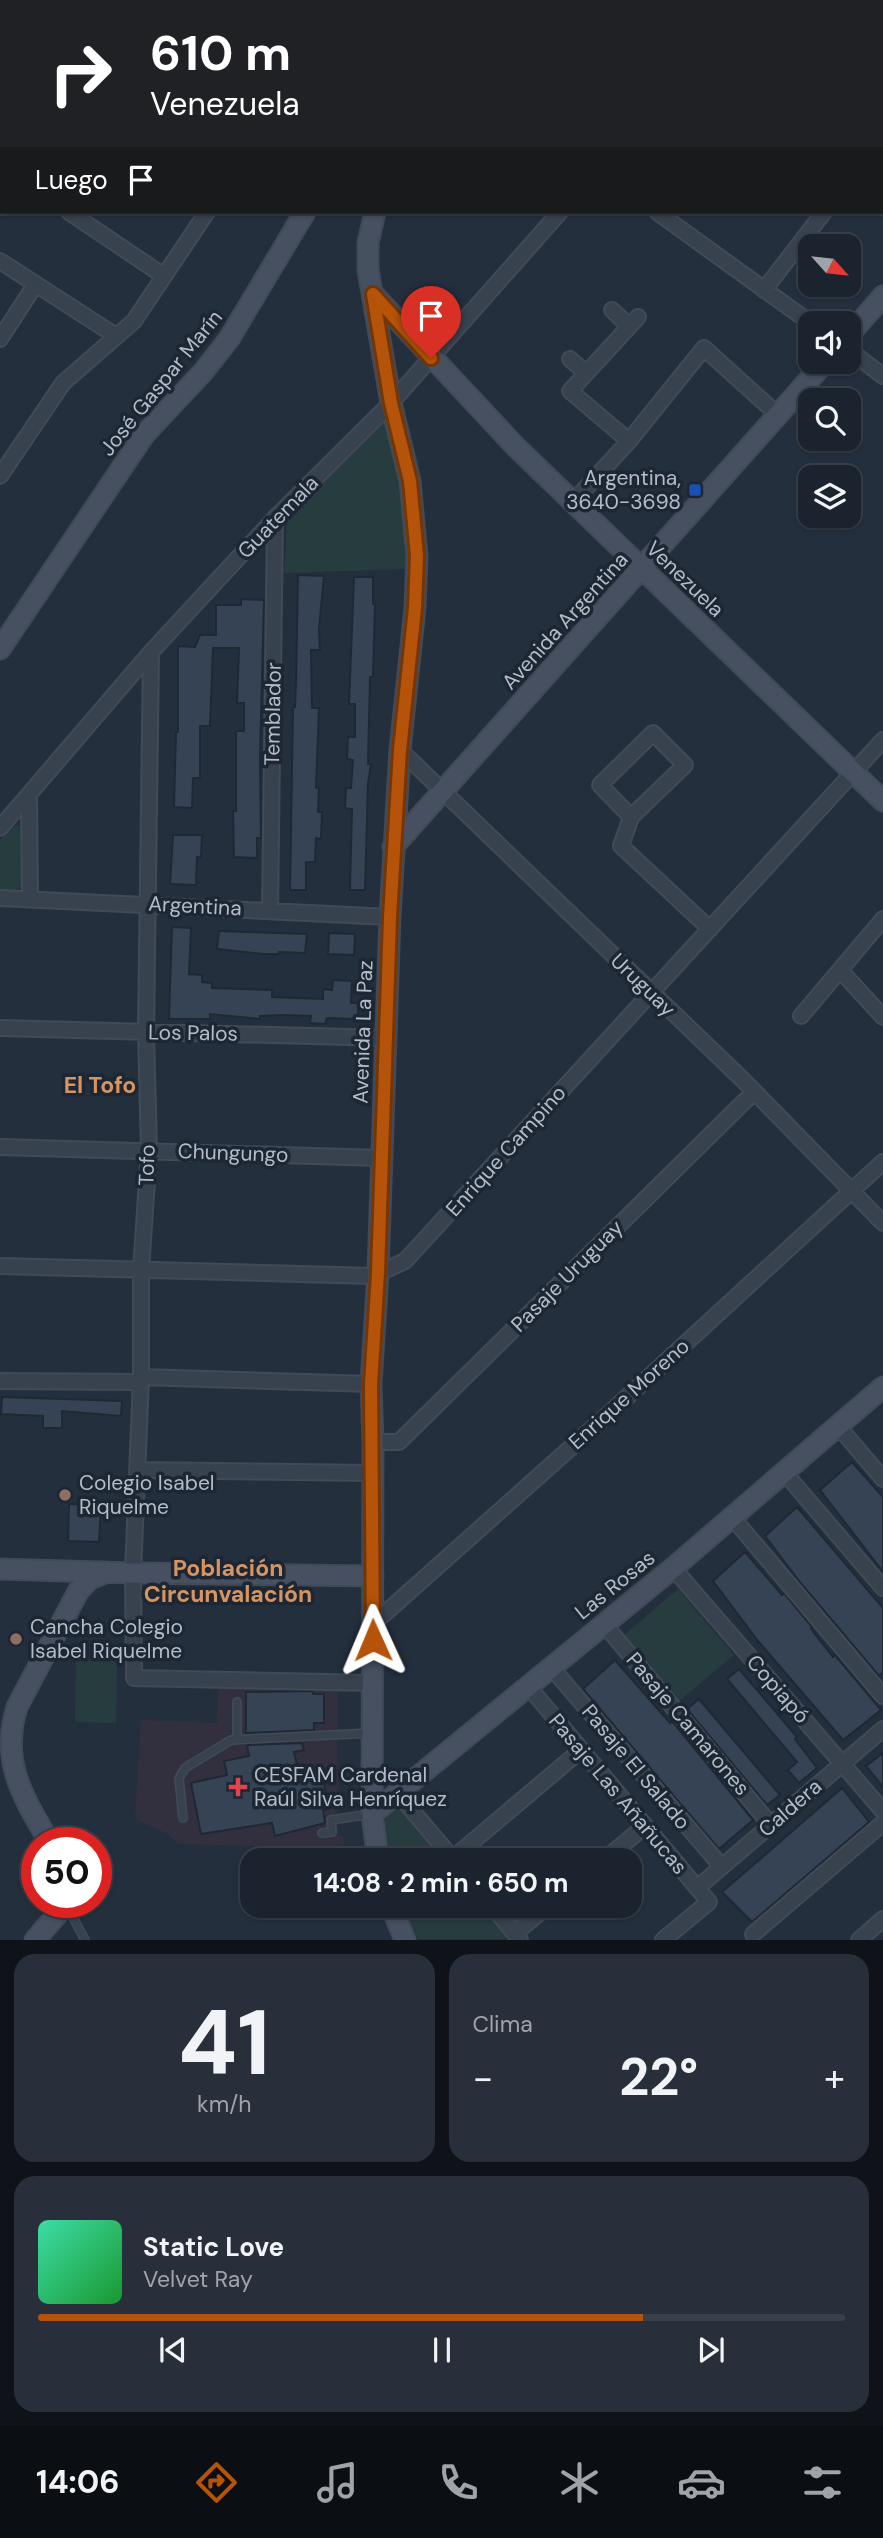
<!DOCTYPE html>
<html lang="es">
<meta charset="utf-8">
<style>
:root{--surface:#1b232e;--page:#282f3a;--text:#f1f3f6;--muted:#a0a4aa;--line:#39404a;--accent:#b45309}
body{margin:0;font-family:"DM Sans",sans-serif;background:var(--page);color:var(--text);height:100vh;display:flex;flex-direction:column;font-size:26px;white-space:nowrap}
*{box-sizing:border-box;margin:0}
p{font-size:23px;color:var(--muted)}
.icon{flex:none;width:38px;height:38px;fill:none;stroke:currentColor;stroke-width:2;stroke-linecap:round;stroke-linejoin:round}
.map{position:relative;height:1940px;overflow:hidden}
.details{display:flex;flex-direction:column;gap:14px;padding:14px;background:#0f1319;flex:1}
.details>*{flex:none}
.hud{position:absolute;left:0px;top:0px;width:884px;height:214px;box-shadow:0 2px 5px #0004,0 0 0 2px var(--line);background:#202124;color:#fff;overflow:hidden}
.needle{width:46px;rotate:117deg}
.buttons{position:absolute;left:798px;top:234px;display:grid;gap:14px}
.buttons a{display:grid;place-items:center;width:63px;height:63px;border-radius:14px;background:var(--surface);box-shadow:0 2px 5px #0004,0 0 0 2px var(--line);font-size:35px}
.speed{position:absolute;left:21px;top:1827px;display:flex;gap:14px;font-size:35px;font-weight:700;text-align:center}
.speed>*{display:grid;place-content:center;width:91px;height:91px;border-radius:50%;background:var(--surface);box-shadow:0 2px 5px #0004,0 0 0 2px var(--line);line-height:1}
.speed .limit{border:10px solid #d22;background:#fff;color:#111}
.pin{position:absolute;display:grid;place-items:center;width:60px;height:60px;color:#fff;margin:-72px -30px;border-radius:50% 50% 50% 0;rotate:-45deg;box-shadow:0 0 7px #0007}
.pin .icon{rotate:45deg}
.me{position:absolute;width:77px;margin:-38px;rotate:359deg;stroke-linejoin:round;filter:drop-shadow(0 0 5px #0008)}
.turn{display:flex;align-items:center;gap:24px;height:147px;padding:0 35px;font-size:32px}
.turn .icon{width:91px;height:91px;stroke-width:2.5}
.turn b{display:block;font-size:49px;line-height:60px}
.then{display:flex;align-items:center;height:66px;padding:0 35px;background:#0003;gap:14px;font-size:26px}
.big{font-size:52px;font-weight:700;line-height:1.1}
.details .card{flex:1;display:flex;flex-direction:column;justify-content:center;gap:10px;min-width:0;padding:0 24px;border-radius:21px;background:var(--page)}
.details .dial{align-items:center;gap:0}
.dial b{font-size:91px;line-height:1}
.song{display:flex;align-items:center;gap:21px}
.cover{width:84px;height:84px;border-radius:10px;background:linear-gradient(135deg,hsl(160 70% 55%),hsl(130 70% 35%))}
.played{height:7px;border-radius:4px;background:linear-gradient(90deg,var(--accent) 75%,var(--line) 75%)}
.keys{display:flex;justify-content:space-around;direction:ltr}
.heat{display:flex;justify-content:space-between;align-items:center;font-size:38px;direction:ltr}
.details .tiles{flex:1;display:grid;gap:14px;grid-template-columns:1fr 1fr}
.card:last-child{grid-column:span 2}
.trip{position:absolute;left:240px;top:1848px;width:402px;height:70px;border-radius:21px;background:var(--surface);box-shadow:0 2px 5px #0004,0 0 0 2px var(--line);font-weight:700;line-height:70px;text-align:center}
.dock{display:flex;height:112px;justify-content:space-around;align-items:center;background:#0b0e12;color:var(--muted)}
.dock .icon{width:49px;height:49px}
.dock .current{color:var(--accent)}
.dock b{font-size:32px;color:var(--text)}
.map>svg:first-child{display:block}
.medical{fill:#32303f}
.green{fill:#263c3f}
.building{fill:#364354;stroke:#1f2835;stroke-width:2}
.lines{fill:none;stroke-linecap:round;stroke-linejoin:round}
.lane-casing{stroke:#414a57;stroke-width:10}
.street-casing{stroke:#414a57;stroke-width:18}
.secondary-casing{stroke:#414a57;stroke-width:23}
.lane{stroke:#38414e;stroke-width:7}
.street{stroke:#38414e;stroke-width:14}
.secondary{stroke:#465061;stroke-width:19}
.route-casing{stroke:#753606;stroke-width:18}
.route{stroke:#b45309;stroke-width:12}
.transit-dot{fill:#1a4fb4;stroke:#1d2633;stroke-width:2.5}
.education-dot{fill:#8d6e63;stroke:#1d2633;stroke-width:2.5}
.health-dot{fill:#e0444e;stroke:#1d2633;stroke-width:2.5}
.labels{text-anchor:middle;dominant-baseline:central;stroke-width:7;stroke-linejoin:round;paint-order:stroke}
.street-label{font-size:21px;fill:#b4bcc9;stroke:#1d2633}
.poi-label{font-size:21px;fill:#b4bcc9;stroke:#1d2633;text-anchor:start}
.neighbourhood-label{font-size:23px;font-weight:bold;fill:#d59563;stroke:#1d2633}
</style>
<div class="map">
<svg width="883" height="1940" viewBox="0 0 883 1940">
<rect width="100%" height="100%" fill="#242f3e"/>
<path class="medical" d="M338 1688 337 1765 341 1810H337L338 1836H343L344 1848 178 1844 168 1834 135 1819 141 1720 217 1723 218 1689Z"/>
<path class="green" d="M387 414 409 511 407 569 284 573 287 520Z
M19 825 22 832V886L16 890H0V840L11 827Z
M678 1589 734 1655 678 1702 623 1636Z
M76 1659 117 1660 116 1723 75 1722Z
M397 1807 442 1860H388L379 1824Z
M403 1906H481L510 1939H418Z"/>
<path class="building" d="M298 575 324 576 319 629 320 650H311L312 708H319L316 788H319L318 812H322L321 839 316 838 315 862H306V890H290L293 707H295L296 682Z
M354 577H373V604H375L373 677H370L368 764H371L368 783 365 890H350L352 809 345 808 346 788H351L353 760 347 759 348 737H355V704H349Z
M241 599 264 600 260 758 261 838H257V858L234 857 233 811H236V731H244V703H237L239 648H213L210 726H200V778H193L192 808 174 807 176 732H178V646L195 647 200 635H216V605H241Z
M173 835H202L201 857H197L196 885 170 884Z
M172 927 191 928 189 974 202 975V982L212 983V988L272 990V997L323 999V989L332 990 333 980 352 981 351 1003H358V1019L327 1018 325 1024 310 1023 311 1016 282 1015 260 1016V1019L210 1014V1019H169Z
M219 931 307 934 305 953 279 952V954H263L217 949Z
M329 933 355 934 354 955 328 954Z
M2 1397 122 1401 121 1416 62 1411V1428H43V1416L1 1414Z
M852 1462 883 1497V1572L820 1490Z
M69 1504 101 1505 99 1542 68 1541Z
M797 1507 883 1608V1672L879 1676 799 1581 765 1536Z
M745 1552 782 1595 784 1593 812 1627 811 1629 833 1657 835 1655 881 1710 843 1740 758 1641 713 1581Z
M615 1660 670 1723 672 1721 753 1820 719 1849 583 1689Z
M739 1669 797 1737 795 1739 817 1768 799 1783 788 1770 797 1762 727 1679Z
M313 1691V1694H324V1723H314V1730L246 1733V1692Z
M699 1699 780 1795 767 1805 687 1709Z
M302 1743 304 1750 294 1752 299 1774 321 1769 329 1808 323 1810 325 1823 275 1836 272 1823 201 1834 191 1783 227 1775 224 1761 249 1756 247 1745Z
M883 1753V1787L866 1766Z
M842 1788 869 1822 752 1922 722 1892Z"/>
<g class="lines">
<defs>
<path id="lane" d="M237 1702V1740
M183 1818 179 1778 185 1768 231 1740 372 1733
M322 1833 332 1832 331 1820 371 1814
M67 1906 85 1940"/>
<path id="street" d="M10 0 12 2
M881 0 883 1
M95 2 96 0
M747 2 748 0
M0 48 2 45
M882 53 883 52
M0 170 2 168
M69 212 164 276
M657 212 812 324
M0 261 116 336
M764 290 824 212
M612 310 629 326
M0 339 35 285
M849 350 883 376
M570 359 586 373
M629 441 570 391 638 317
M0 476 63 383 134 321 207 212
M573 502 629 441 704 348 778 415
M151 652 146 1032 149 1151 141 1270V1377L133 1573 134 1678 374 1683
M400 750 742 1079 883 1223
M29 795 30 898
M631 817 600 785 653 733 685 765 631 817 621 846 710 929
M0 828 151 652 275 518 391 403 560 212
M0 898 390 917
M270 910 275 518
M840 970 883 1017
M801 1016 883 919
M0 1028 386 1038
M0 1147 381 1158
M0 1266 373 1276 405 1261 883 740
M141 1377 371 1384
M0 1381 139 1382
M838 1426 883 1479
M373 1442H399L754 1092
M138 1470 373 1473
M784 1472 883 1588
M732 1517 883 1696
M673 1568 883 1811
M373 1624 614 1409 883 1162
M604 1624 771 1825
M551 1667 722 1867
M528 1686 709 1902 663 1940
M397 1793 454 1860
M452 1859 581 1750
M604 1860 645 1826
M697 1888 883 1729
M492 1906 520 1940
M515 1933 548 1906
M753 1934 883 1823
M859 1940 883 1919"/>
<path id="secondary" d="M423 2 424 0
M456 2 457 0
M375 212 368 243V270L391 403 410 481 417 556 415 608 400 750 390 917 378 1273 371 1384 373 1442 372 1814 378 1860
M374 295 515 446 883 801
M849 335 883 296
M0 649 144 435 203 372 229 339 305 212
M393 847 825 362
M0 1569 133 1573 373 1576
M372 1814 673 1568 883 1387
M50 1843C23 1797 0 1762 17 1707L79 1590 90 1579 107 1572
M391 1906 405 1940
M35 1940 68 1902"/>
</defs>
<use href="#lane" class="lane-casing"/>
<use href="#street" class="street-casing"/>
<use href="#secondary" class="secondary-casing"/>
<use href="#lane" class="lane"/>
<use href="#street" class="street"/>
<use href="#secondary" class="secondary"/>
</g>
<g class="lines">
<defs>
<path id="route" d="M373 1640 371 1384 378 1273 390 917 400 750 415 608 417 556 410 481 391 403 373 294 431 358"/>
</defs>
<use href="#route" class="route-casing"/>
<use href="#route" class="route"/>
</g>
<rect class="transit-dot" x="688" y="483" width="14" height="14" rx="3.5"/>
<g class="education-dot">
<circle cx="65" cy="1495" r="7"/>
<circle cx="16" cy="1639" r="7"/>
</g>
<path class="health-dot" d="M234.5 1776.5h7v7h7v7h-7v7h-7v-7h-7v-7h7z"/>
<g class="labels">
<g class="street-label">
<text transform="translate(161 383) rotate(-51)">José Gaspar Marín</text>
<text transform="translate(278 517) rotate(-46)">Guatemala</text>
<text transform="translate(685 579) rotate(44)">Venezuela</text>
<text transform="translate(565 621) rotate(-48)">Avenida Argentina</text>
<text transform="translate(273 714) rotate(-89)">Temblador</text>
<text transform="translate(195 906) rotate(3)">Argentina</text>
<text transform="translate(643 985) rotate(44)">Uruguay</text>
<text transform="translate(363 1032) rotate(-88)">Avenida La Paz</text>
<text transform="translate(193 1033) rotate(1)">Los Palos</text>
<text transform="translate(506 1151) rotate(-48)">Enrique Campino</text>
<text transform="translate(233 1153) rotate(2)">Chungungo</text>
<text transform="translate(147 1165) rotate(-88)">Tofo</text>
<text transform="translate(567 1276) rotate(-45)">Pasaje Uruguay</text>
<text transform="translate(629 1394) rotate(-42)">Enrique Moreno</text>
<text transform="translate(615 1585) rotate(-39)">Las Rosas</text>
<text transform="translate(778 1689) rotate(49)">Copiapó</text>
<text transform="translate(688 1724) rotate(50)">Pasaje Camarones</text>
<text transform="translate(636 1767) rotate(50)">Pasaje El Salado</text>
<text transform="translate(618 1794) rotate(50)">Pasaje Las Añañucas</text>
<text transform="translate(790 1808) rotate(-41)">Caldera</text>
</g>
<g class="poi-label">
<text x="681" y="478" text-anchor="end">Argentina,<tspan x="681" dy="24">3640-3698</tspan></text>
<text x="79" y="1483">Colegio Isabel<tspan x="79" dy="24">Riquelme</tspan></text>
<text x="30" y="1627">Cancha Colegio<tspan x="30" dy="24">Isabel Riquelme</tspan></text>
<text x="254" y="1775">CESFAM Cardenal<tspan x="254" dy="24">Raúl Silva Henríquez</tspan></text>
</g>
<g class="neighbourhood-label">
<text x="100" y="1085">El Tofo</text>
<text x="228" y="1568">Población<tspan x="228" dy="26">Circunvalación</tspan></text>
</g>
</g>
</svg>
<div class="buttons">
<a><svg class="needle" viewBox="-14 -14 28 28"><path d="M0-13l5 13h-10z" fill="#e53935"/><path d="M0 13l5-13h-10z" fill="#a0a4aa"/></svg></a>
<a><svg class="icon" aria-label="sound" viewBox="0 0 24 24"><path d="M4 9h4l5-4v14l-5-4H4zM17 9q2 3 0 6"/></svg></a>
<a><svg class="icon" aria-label="search" viewBox="0 0 24 24"><circle cx="10" cy="10" r="6"/><path d="M15 15l6 6"/></svg></a>
<a><svg class="icon" aria-label="layers" viewBox="0 0 24 24"><path d="M12 4l9 5-9 5-9-5zM3 14l9 5 9-5"/></svg></a>
</div>
<div class="speed"><div class="limit">50</div></div>
<div class="pin" style="left:431px;top:358px;background:#d93025"><svg class="icon" aria-label="arrive" viewBox="0 0 24 24"><path d="M6 21V4h12l-3 4 3 4H6"/></svg></div>
<svg class="me" style="left:373px;top:1640px" viewBox="-20 -20 40 40"><path d="M0-17L14 15 0 8-14 15z" fill="#b45309" stroke="#fff" stroke-width="4"/></svg>
<div class="trip">14:08 · 2 min · 650 m</div>
<div class="hud">
<div class="turn"><svg class="icon" aria-label="right" viewBox="0 0 24 24"><path d="M7 20v-9h11M14 6l5 5-5 5"/></svg><div><b>610 m</b>Venezuela</div></div>
<div class="then">Luego<svg class="icon" aria-label="arrive" viewBox="0 0 24 24"><path d="M6 21V4h12l-3 4 3 4H6"/></svg></div>
</div>
</div>
<section class="details">
<div class="tiles">
<div class="card dial"><b>41</b><p>km/h</p></div>
<div class="card"><p>Clima</p>
<div class="heat"><a>−</a><b class="big">22°</b><a>+</a></div>
</div>
<div class="card">
<div class="song"><i class="cover"></i><div><b>Static Love</b><p>Velvet Ray</p></div></div>
<div class="played"></div>
<div class="keys"><svg class="icon" aria-label="previous" viewBox="0 0 24 24"><path d="M18 5L8 12l10 7zM5 5v14"/></svg><svg class="icon" aria-label="pause" viewBox="0 0 24 24"><path d="M8 5v14M16 5v14"/></svg><svg class="icon" aria-label="next" viewBox="0 0 24 24"><path d="M6 5l10 7-10 7zM19 5v14"/></svg></div>
</div>
</div>
</section>
<nav class="dock">
<b>14:06</b>
<svg class="icon current" aria-label="directions" viewBox="0 0 24 24"><path d="M12 3l9 9-9 9-9-9zM9 14v-3h6M13 9l2 2-2 2"/></svg>
<svg class="icon" aria-label="music" viewBox="0 0 24 24"><path d="M9 18V5l10-2v13"/><circle cx="6" cy="18" r="3"/><circle cx="16" cy="16" r="3"/></svg>
<svg class="icon" aria-label="phone" viewBox="0 0 24 24"><path d="M5 4h4l2 5-3 2q2 4 5 5l2-3 5 2v4C11 20 4 13 5 4z"/></svg>
<svg class="icon" aria-label="climate" viewBox="0 0 24 24"><path d="M12 3v18M4 7l16 10M4 17L20 7"/></svg>
<svg class="icon" aria-label="car" viewBox="0 0 24 24"><path d="M5 17H2v-5l4-1 3-4h7l3 4 3 1v5h-3M9 17h6M6 11h13"/><circle cx="7" cy="17" r="2"/><circle cx="17" cy="17" r="2"/></svg>
<svg class="icon" aria-label="filters" viewBox="0 0 24 24"><path d="M4 7h16M4 17h16"/><circle cx="9" cy="7" r="2"/><circle cx="15" cy="17" r="2"/></svg>
</nav>
